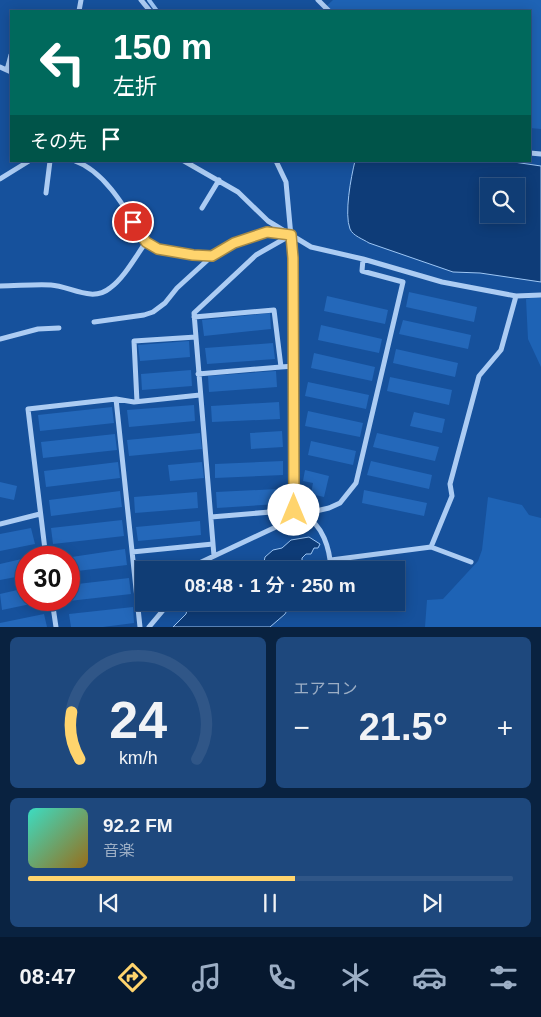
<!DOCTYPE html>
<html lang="ja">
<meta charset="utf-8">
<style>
:root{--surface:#103d75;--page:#1e487d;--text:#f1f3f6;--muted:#9caec5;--line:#305687;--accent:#ffd46d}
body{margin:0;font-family:Arial,"Noto Sans JP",sans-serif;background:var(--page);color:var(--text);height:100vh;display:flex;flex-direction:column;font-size:19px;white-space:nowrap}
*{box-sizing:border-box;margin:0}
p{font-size:16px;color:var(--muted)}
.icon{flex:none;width:28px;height:28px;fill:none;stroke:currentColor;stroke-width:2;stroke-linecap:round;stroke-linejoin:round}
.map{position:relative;height:627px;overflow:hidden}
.side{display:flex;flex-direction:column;gap:10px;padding:10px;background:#092240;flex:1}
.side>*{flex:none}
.guide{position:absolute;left:10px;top:10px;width:521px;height:152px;border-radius:0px;box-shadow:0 2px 12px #0003,0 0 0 1px var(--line);background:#00695c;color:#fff;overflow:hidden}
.buttons{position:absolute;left:480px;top:178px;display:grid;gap:10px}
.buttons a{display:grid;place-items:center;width:45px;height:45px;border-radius:0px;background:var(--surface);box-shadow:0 2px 12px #0003,0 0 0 1px var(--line);font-size:25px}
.speed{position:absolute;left:15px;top:546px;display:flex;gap:10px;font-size:25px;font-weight:700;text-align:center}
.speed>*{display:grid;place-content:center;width:65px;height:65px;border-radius:50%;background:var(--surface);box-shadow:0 2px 12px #0003,0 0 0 1px var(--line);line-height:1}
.speed .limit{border:8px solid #d22;background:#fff;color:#111}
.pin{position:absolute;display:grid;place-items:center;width:42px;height:42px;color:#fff;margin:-21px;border:2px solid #fff;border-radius:50%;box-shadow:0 1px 5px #0007}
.me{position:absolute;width:55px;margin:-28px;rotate:0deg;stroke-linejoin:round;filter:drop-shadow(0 0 4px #0008)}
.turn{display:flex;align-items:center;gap:18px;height:105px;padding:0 20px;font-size:22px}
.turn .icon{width:65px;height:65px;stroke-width:2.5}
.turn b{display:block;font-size:35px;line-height:42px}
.then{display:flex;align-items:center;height:48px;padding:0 20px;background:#0003;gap:10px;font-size:19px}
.big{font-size:38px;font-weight:600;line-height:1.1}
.side .tile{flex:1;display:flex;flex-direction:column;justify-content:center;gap:8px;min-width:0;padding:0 18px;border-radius:8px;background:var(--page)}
.side .dial{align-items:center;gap:0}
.dial svg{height:130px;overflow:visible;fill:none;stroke:var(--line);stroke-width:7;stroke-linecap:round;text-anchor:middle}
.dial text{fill:var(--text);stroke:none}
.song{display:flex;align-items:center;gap:15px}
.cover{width:60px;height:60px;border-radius:8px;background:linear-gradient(135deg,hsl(170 70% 55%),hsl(40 70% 35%))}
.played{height:5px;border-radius:2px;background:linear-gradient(90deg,var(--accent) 55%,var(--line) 55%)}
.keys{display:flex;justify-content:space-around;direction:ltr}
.heat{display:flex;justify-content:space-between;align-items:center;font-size:28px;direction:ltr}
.side .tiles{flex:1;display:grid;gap:10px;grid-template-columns:1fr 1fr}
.tile:last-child{grid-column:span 2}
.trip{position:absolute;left:135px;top:561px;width:270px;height:50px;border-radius:0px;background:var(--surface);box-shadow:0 2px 12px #0003,0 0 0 1px var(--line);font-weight:600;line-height:50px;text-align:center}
.tabs{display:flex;height:80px;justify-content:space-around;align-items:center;background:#06182f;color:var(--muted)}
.tabs .icon{width:35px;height:35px}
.tabs .current{color:var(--accent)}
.tabs b{font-size:22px;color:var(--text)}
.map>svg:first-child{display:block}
.green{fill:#1e63b5}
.water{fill:#0e3c78;stroke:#9ec7f5;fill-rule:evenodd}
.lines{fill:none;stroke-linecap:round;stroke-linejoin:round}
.stream{stroke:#9ec7f5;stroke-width:4}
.building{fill:#2468ba}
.minor{stroke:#acccf3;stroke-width:5}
.route-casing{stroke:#a68a47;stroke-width:12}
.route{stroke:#ffd46d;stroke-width:9}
</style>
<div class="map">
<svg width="541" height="627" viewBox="0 0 541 627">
<rect width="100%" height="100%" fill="#16519c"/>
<path class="green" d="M333 0H541V129L530 128V11H321Z
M535 297 541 298V367L528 339 526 299Z
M488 497 522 505 529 515 541 518V627H425L427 600 443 599 478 561 482 550Z"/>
<path class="water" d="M355 161H507L541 166V282L480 273 453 272 369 243C363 239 353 236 350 229 344 214 351 177 355 161ZM516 186V214H489V186Z
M309 537 320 544 318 548H314L311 554H306L302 558V566L299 570H240L264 562 265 557 273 550 282 548 291 540Z
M189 603V602L291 603 285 614 270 627H173L186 614Z"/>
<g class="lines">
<path class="stream" d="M149 0 157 11"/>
</g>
<path class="building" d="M409 292 477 307 474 322 406 307Z
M327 296 388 310 385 324 324 311Z
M270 313 271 329 204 336 202 320Z
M403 320 471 335 468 349 399 334Z
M321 325 382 339 379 353 318 340Z
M189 341 190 357 140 361 138 345Z
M273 343 275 359 207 364 205 348Z
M396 349 458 363 455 377 393 363Z
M314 353 375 367 372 381 311 368Z
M191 370 192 386 142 390 141 374Z
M276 371 277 387 209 392 208 376Z
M390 377 452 390 449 405 387 391Z
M308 382 369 395 366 409 305 396Z
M279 402 280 419 212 422 211 406Z
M194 405 195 421 129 427 127 410Z
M112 407 114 423 40 431 38 415Z
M308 411 363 423 360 437 305 426Z
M414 412 445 419 442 433 410 426Z
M282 431 283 447 251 449 250 433Z
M200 433 202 449 129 456 127 440Z
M377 433 439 447 435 461 373 447Z
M115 434 117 450 43 458 41 442Z
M311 441 356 451 353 465 308 455Z
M283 461V475L215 478V464Z
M371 461 432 475 429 489 367 475Z
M118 462 120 478 46 487 44 471Z
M202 462 204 478 170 481 168 465Z
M305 470 329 476 324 497 311 494 313 483 303 481Z
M0 482 17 486 14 500 0 497Z
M277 489 278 504 217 508 216 492Z
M364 490 427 503 424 516 362 503Z
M120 491 122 507 51 516 49 500Z
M197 492 198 508 135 513 134 497Z
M122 520 124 536 53 544 51 528Z
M200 521 201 535 138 541 136 527Z
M31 528 35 544 0 551V534Z
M125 549 127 565 69 572V558H65Z
M26 558V575L0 580V564Z
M129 578 131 594 69 601V585Z
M26 588V600L45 601 2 610 0 594Z
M133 607 134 623 103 627H71L69 614Z
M44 614 47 627H0V623Z"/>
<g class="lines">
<path class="minor" d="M141 0 150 11
M318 0 329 11
M79 11 81 0
M0 67 11 72
M7 70 11 55
M530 153 541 154
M75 161C107 172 129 215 146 242
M184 161 238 192 268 221 311 247 363 259 442 282 516 296 541 295
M276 161 286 182 293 258 294 516
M0 179 29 161
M46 193 50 161
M202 208 219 180
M0 286C17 286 34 284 51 285 70 286 92 303 110 288 124 278 136 256 146 242L158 249 176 253 212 256 235 243 267 232 288 235
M194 317 274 310 281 367 294 366
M94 322 144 315 153 312 165 303 177 288 212 256
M0 339 38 329 59 328
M198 374 281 367
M116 399 140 627
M137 402 134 341 196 337
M303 515C323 524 330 549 331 570
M211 517 294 510
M0 524 40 514
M431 547 452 496 450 484 479 376 501 350 516 296
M132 552 213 544
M214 556 194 313 256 255 291 235
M46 558 28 409 116 399 134 402 200 395
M331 560 431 547 471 562
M189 570 195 565 278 526 294 516 329 508 340 503 356 483 403 282 362 271 363 259
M396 591H398
M52 600 56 627
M149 627 170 602"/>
</g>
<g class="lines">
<defs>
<path id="route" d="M133 222 146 242 158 249 193 255 212 256 234 243 267 232 291 235 293 258 294 510"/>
</defs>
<use href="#route" class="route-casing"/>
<use href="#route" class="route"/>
</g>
</svg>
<div class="buttons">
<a><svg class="icon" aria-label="search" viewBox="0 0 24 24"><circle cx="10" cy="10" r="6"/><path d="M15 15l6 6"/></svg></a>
</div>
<div class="speed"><div class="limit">30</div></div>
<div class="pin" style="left:133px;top:222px;background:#d93025"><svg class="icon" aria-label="arrive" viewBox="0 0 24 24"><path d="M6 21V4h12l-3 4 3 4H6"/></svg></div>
<svg class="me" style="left:294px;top:510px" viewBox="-20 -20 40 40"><circle r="19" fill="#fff"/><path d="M0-13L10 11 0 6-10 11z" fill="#ffd46d"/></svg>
<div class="trip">08:48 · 1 分 · 250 m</div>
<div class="guide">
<div class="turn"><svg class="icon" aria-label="left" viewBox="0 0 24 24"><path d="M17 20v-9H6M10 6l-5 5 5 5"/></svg><div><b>150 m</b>左折</div></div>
<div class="then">その先<svg class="icon" aria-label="arrive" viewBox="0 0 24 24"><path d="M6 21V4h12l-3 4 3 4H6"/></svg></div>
</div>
</div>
<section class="side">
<div class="tiles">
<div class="tile dial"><svg viewBox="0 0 100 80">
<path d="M14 69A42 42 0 1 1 86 69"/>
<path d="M14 69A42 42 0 0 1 9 40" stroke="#ffd46d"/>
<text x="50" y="56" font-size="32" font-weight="700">24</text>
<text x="50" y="72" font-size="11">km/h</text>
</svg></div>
<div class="tile"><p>エアコン</p>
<div class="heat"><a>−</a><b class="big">21.5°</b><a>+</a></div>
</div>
<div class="tile">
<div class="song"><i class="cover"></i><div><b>92.2 FM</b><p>音楽</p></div></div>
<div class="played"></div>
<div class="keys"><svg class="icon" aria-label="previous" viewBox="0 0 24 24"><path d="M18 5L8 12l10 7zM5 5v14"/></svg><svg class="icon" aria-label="pause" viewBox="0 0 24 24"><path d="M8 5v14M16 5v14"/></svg><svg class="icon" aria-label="next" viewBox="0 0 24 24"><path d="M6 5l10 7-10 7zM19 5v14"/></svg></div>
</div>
</div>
</section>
<nav class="tabs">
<b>08:47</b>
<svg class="icon current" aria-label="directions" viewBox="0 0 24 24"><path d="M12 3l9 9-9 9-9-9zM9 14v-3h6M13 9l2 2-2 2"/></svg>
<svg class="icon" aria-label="music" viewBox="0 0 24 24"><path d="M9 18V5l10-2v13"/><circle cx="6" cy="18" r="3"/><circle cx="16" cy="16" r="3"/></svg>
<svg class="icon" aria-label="phone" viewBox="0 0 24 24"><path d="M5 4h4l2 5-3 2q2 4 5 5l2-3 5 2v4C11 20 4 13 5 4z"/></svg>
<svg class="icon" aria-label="climate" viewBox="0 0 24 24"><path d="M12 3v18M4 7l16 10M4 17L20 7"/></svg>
<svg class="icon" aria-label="car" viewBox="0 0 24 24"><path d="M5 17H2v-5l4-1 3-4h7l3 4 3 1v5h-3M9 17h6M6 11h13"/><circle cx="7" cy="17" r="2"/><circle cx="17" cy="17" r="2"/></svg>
<svg class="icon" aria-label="filters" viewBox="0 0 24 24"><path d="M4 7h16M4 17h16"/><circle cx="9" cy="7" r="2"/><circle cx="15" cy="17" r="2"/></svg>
</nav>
